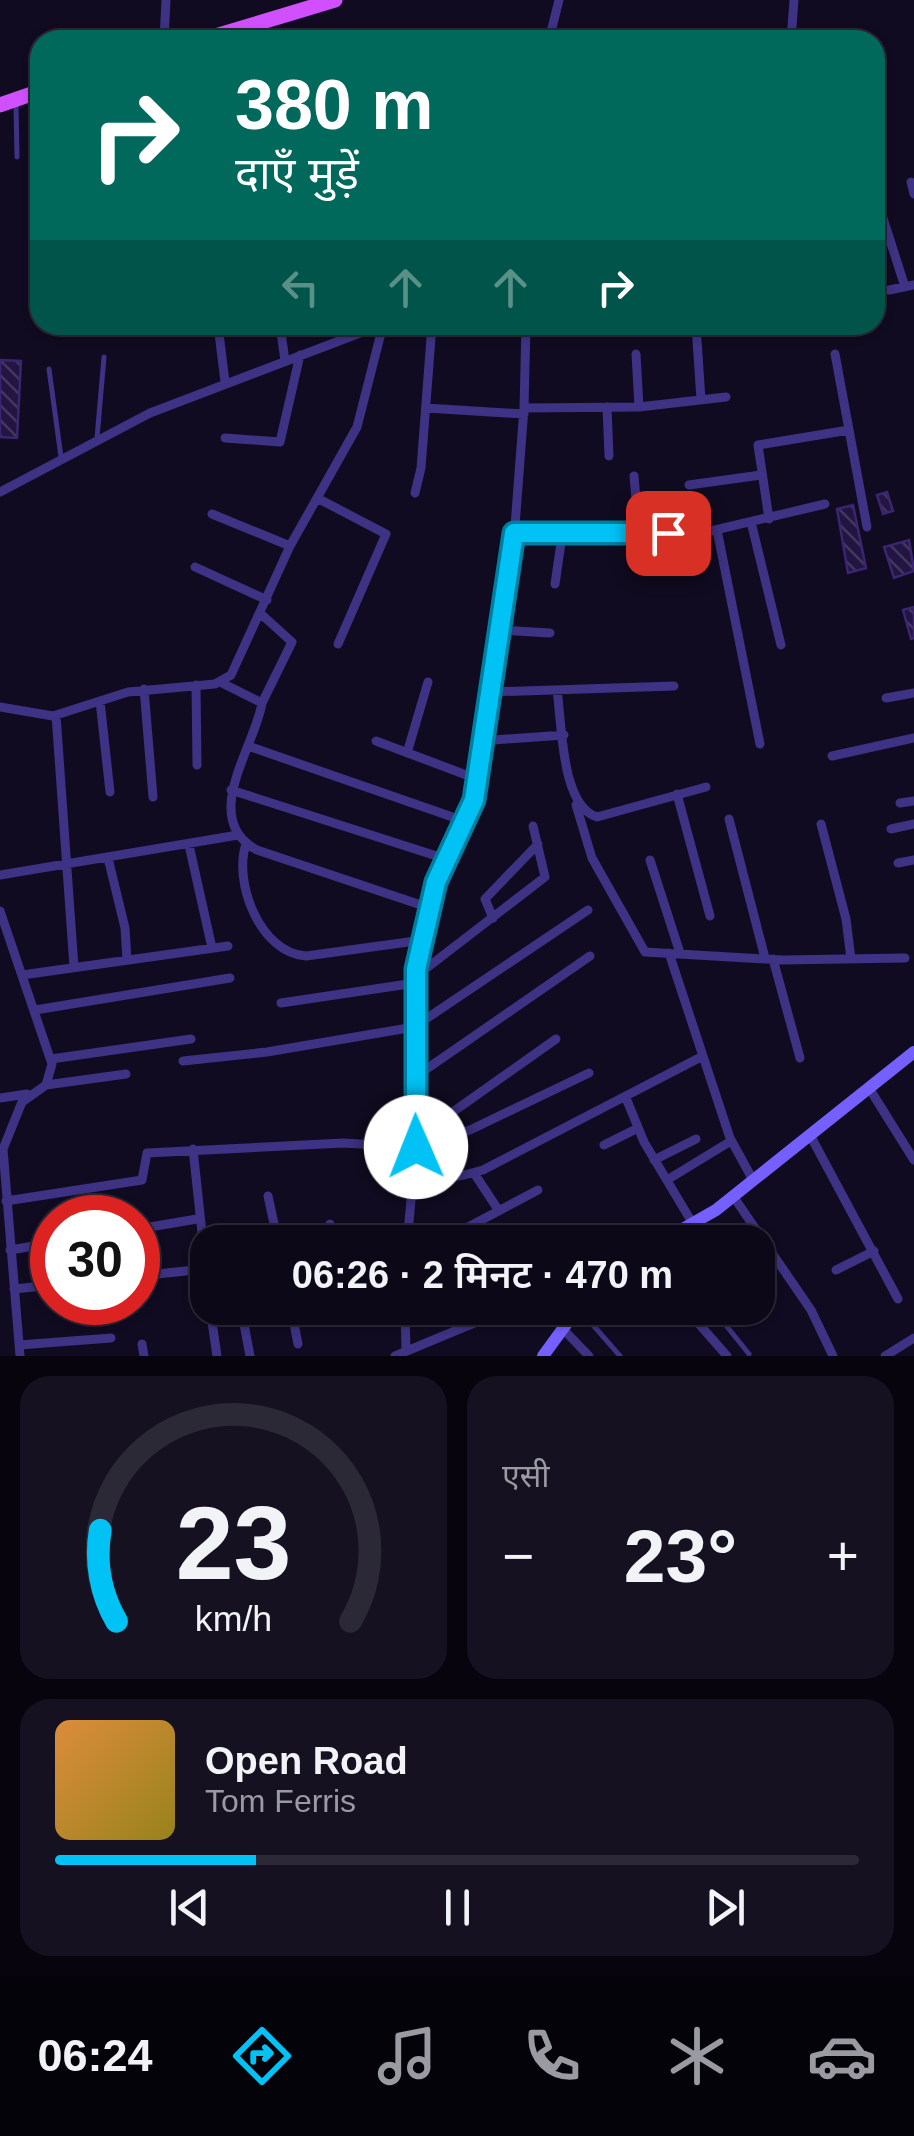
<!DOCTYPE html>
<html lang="hi">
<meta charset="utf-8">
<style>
:root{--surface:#0c0818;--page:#151121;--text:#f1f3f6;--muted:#9a9aa2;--line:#2c2937;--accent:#00c2f4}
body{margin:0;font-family:Arial,"Noto Sans Devanagari",sans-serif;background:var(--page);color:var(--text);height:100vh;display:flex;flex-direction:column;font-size:38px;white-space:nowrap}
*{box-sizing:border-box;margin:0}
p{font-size:32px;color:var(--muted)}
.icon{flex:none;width:55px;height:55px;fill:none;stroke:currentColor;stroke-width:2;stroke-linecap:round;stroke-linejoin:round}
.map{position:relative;height:1356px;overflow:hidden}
.panel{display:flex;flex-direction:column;gap:20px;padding:20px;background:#07040d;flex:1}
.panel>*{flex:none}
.hud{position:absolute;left:30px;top:30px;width:855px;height:305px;border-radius:30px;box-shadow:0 2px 8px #0004,0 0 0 2px var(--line);background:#00695c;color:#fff;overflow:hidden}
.speed{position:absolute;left:30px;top:1195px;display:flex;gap:20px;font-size:50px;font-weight:700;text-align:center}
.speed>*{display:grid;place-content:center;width:130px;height:130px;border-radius:50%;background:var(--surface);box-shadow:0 2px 8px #0004,0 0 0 2px var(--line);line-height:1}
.speed .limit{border:15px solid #d22;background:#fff;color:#111}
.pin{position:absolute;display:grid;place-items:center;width:85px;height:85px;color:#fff;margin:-42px;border-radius:20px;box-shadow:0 5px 15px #0006}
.me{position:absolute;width:110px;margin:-55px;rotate:359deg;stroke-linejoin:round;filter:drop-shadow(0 0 8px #0008)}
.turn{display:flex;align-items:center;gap:35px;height:210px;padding:0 40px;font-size:45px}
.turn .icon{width:130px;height:130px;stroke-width:2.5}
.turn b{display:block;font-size:70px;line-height:85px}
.lanes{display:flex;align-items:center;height:95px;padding:0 40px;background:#0003;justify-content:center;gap:50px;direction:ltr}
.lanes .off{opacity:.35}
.big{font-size:75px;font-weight:600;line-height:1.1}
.panel .widget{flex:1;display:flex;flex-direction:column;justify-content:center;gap:15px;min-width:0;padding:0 35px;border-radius:30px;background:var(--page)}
.panel .dial{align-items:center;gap:0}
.dial svg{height:260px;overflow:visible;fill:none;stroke:var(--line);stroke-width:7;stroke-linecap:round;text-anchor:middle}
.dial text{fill:var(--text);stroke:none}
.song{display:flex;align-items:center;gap:30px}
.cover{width:120px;height:120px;border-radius:15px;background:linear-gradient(135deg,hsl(30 70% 55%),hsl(50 70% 35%))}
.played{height:10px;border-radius:5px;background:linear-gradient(90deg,var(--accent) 25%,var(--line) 25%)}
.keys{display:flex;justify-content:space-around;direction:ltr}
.heat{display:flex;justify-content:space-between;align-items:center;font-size:55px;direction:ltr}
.panel .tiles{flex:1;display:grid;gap:20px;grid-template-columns:1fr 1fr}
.widget:last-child{grid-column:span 2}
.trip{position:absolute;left:190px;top:1225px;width:585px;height:100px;border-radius:30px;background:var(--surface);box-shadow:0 2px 8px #0004,0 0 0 2px var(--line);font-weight:600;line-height:100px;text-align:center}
.tabs{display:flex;height:160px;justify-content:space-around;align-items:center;background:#05030a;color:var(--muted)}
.tabs .icon{width:70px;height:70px}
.tabs .active{color:var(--accent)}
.tabs b{font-size:45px;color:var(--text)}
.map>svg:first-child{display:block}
.building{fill:url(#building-back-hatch);stroke:#3c2570;stroke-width:2.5}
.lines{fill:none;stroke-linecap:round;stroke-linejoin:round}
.lane{stroke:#3d3283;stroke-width:5}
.street{stroke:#3d3283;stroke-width:9}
.secondary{stroke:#7560ff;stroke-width:12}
.primary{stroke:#d050ff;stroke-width:15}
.route-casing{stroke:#007e9f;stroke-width:25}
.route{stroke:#00c2f4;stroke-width:18}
</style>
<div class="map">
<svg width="914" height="1356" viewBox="0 0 914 1356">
<defs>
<pattern id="building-back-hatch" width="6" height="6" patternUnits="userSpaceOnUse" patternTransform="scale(2.5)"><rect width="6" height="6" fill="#231542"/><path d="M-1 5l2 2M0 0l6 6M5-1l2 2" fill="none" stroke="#42365e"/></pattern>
</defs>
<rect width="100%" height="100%" fill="#100b20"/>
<path class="building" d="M0 360 21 361 17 438 0 437Z
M887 492 893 511 883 514 877 495Z
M853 505 866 568 848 573 837 509Z
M909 540 914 571 894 578 884 547Z
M914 607V638L911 639 903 610Z"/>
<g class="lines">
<path class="lane" d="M16 105 17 157
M49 369 61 457
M97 438 104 357
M712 1308 749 1354
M579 1309 620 1356"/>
<path class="street" d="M164 40 166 0
M549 40 559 0
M791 40 794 0
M911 182 914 194
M875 193 905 287
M889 290 914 285
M218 325 225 382
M280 325 285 361
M696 325 701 400
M636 354 639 407
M835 354 867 527
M607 407 609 456
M426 408 524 414
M524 408 639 407 726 397
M225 438 280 442 300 355
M634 476 639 534
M689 485 761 475
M0 492 150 413 381 325
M415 493 421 468 432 325
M317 498 386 534 338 644
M212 514 290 546
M769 519 758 445 849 430
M751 522 781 645
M717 530 760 744
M514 533 711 531 825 504
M195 567 267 600
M555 584 562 536
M261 614 292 642 262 703
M500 630 550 633
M220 682 262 703C255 747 199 819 257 850L430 908
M196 685 197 765
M144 689 153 797
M557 690C562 724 561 806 597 817L706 787
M489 692 674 686
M886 698 914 693
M100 701 110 792
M0 707 53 716 128 692 215 684 231 675 290 546 357 427 383 325
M56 715 74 967
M376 741 477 779
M480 741 564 735
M248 746 464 821
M407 753 428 682
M832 756 914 738
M231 790 446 859
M677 794 710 916
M900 803 914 801
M576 805 592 858 645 952 783 960 905 958
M729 819 765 958
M821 824 846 919 851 959
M891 829 914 824
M246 844C233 882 260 953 306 956L423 940
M189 845 212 948
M108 858 125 928 127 960
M650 860 680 953
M898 863 914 860
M0 875 238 835
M0 911 52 1064 46 1085 22 1102 3 1149 20 1356
M493 918 485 899 538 844
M669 953 730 1138 753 1180
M773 959 800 1058
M22 975 228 946
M415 977 545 877 533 826
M281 1003 415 983
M35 1010 230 978
M51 1059 191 1039
M183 1061 267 1052 414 1027 588 910
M415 1077 590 956
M46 1085 126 1074
M869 1088 914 1160
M0 1098 27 1094
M626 1098 644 1142 693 1224
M810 1135 898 1299
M416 1138 556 1039
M604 1145 638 1128
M193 1149 208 1289
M654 1160 696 1139
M474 1173 499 1211
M414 1178 460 1176 483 1170 701 1057
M667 1180 731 1141
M268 1196 278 1242
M733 1196 811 1310 833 1356
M6 1201 142 1180 147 1153 343 1143 416 1147 470 1130 589 1073
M330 1224 335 1242
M138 1229 197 1219
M407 1242 416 1149V969L436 883 476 791 513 552 524 408 526 325
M440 1242 538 1190
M10 1250 52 1243
M836 1270 874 1251
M138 1276 205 1269
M14 1289 52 1285
M210 1308 217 1356
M241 1308 250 1356
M291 1308 298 1344
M405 1308 406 1351
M685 1308 727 1356
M563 1329 589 1356
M142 1344 144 1356
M19 1345 111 1338
M395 1356 510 1308
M885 1356 914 1338"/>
<path class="secondary" d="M660 1242 716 1210 914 1052
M543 1356 578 1308"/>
<path class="primary" d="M202 40 335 0
M0 105 40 91"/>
</g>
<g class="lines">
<defs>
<path id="route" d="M416 1147V969L436 882 474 800 514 533H668"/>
</defs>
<use href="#route" class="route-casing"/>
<use href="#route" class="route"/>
</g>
</svg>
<div class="speed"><div class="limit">30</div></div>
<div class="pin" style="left:668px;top:533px;background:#d93025"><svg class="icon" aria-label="arrive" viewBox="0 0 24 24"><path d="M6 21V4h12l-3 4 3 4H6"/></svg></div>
<svg class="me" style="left:416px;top:1147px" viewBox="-20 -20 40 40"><circle r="19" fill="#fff"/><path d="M0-13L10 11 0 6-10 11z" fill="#00c2f4"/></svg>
<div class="trip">06:26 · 2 मिनट · 470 m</div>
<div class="hud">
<div class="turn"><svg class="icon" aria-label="right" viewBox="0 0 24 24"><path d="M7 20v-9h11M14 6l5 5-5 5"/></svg><div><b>380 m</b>दाएँ मुड़ें</div></div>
<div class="lanes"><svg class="icon off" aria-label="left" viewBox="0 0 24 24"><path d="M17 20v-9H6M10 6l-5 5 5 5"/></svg><svg class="icon off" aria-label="ahead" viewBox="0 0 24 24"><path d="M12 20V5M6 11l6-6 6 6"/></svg><svg class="icon off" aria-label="ahead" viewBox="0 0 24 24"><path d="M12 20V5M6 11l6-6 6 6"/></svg><svg class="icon" aria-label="right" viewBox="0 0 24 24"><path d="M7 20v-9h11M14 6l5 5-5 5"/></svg></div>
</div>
</div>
<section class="panel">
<div class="tiles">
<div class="widget dial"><svg viewBox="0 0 100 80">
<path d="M14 69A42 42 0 1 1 86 69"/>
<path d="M14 69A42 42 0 0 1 9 41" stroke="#00c2f4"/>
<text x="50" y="56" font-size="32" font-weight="700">23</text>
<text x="50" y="72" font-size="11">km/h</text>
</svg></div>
<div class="widget"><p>एसी</p>
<div class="heat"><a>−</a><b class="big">23°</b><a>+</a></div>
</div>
<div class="widget">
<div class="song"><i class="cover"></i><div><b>Open Road</b><p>Tom Ferris</p></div></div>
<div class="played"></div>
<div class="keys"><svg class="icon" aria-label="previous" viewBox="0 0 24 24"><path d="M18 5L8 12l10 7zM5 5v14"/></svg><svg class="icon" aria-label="pause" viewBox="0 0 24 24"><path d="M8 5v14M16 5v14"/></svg><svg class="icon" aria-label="next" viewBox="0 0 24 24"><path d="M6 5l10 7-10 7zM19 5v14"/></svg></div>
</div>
</div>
</section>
<nav class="tabs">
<b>06:24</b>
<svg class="icon active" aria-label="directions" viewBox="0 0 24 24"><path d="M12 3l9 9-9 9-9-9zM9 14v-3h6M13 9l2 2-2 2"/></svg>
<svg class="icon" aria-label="music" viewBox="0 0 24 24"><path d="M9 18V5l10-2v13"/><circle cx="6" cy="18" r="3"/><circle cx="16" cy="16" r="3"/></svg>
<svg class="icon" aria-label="phone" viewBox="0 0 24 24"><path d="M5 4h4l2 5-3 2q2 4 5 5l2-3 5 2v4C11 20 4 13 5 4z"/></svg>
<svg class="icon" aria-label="climate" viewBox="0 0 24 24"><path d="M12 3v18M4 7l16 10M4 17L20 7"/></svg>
<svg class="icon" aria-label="car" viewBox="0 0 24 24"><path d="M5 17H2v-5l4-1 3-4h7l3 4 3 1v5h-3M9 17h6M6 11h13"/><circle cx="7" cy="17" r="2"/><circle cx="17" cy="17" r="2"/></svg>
</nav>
